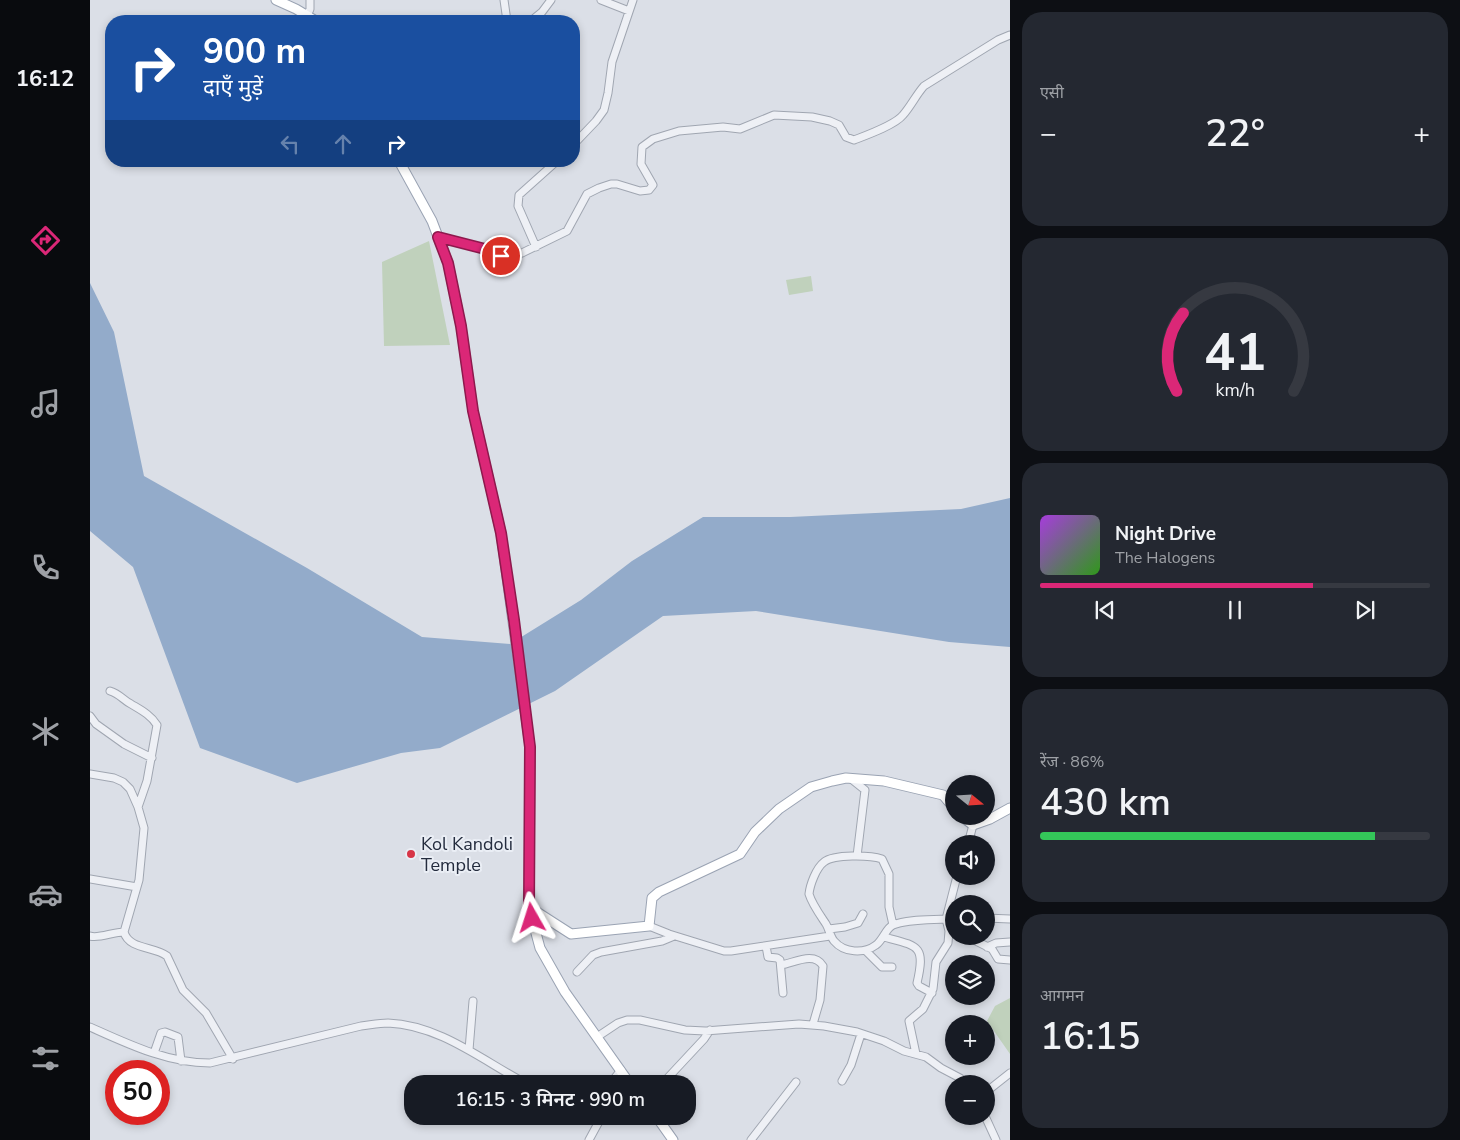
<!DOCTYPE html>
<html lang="hi">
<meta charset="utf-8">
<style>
:root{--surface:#171b24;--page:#242831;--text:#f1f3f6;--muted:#9ea1a6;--line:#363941;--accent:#db2777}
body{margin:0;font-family:"Nunito Sans","Noto Sans Devanagari",sans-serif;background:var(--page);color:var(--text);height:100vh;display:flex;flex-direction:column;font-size:19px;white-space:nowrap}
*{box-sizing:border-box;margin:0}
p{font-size:16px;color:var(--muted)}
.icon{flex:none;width:28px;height:28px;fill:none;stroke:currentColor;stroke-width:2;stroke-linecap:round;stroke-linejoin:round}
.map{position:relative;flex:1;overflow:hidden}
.sheet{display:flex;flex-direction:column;gap:12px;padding:12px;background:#0d0f14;width:450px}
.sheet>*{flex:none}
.banner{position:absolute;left:15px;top:15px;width:475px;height:152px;border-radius:20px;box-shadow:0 2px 8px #0003;background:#1a4fa0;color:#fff;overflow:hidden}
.needle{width:32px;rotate:108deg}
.tools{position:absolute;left:855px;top:775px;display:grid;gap:10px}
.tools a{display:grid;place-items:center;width:50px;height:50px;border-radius:50%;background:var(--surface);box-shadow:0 2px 8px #0003;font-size:25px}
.speed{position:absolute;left:15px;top:1060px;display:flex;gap:10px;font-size:25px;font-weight:700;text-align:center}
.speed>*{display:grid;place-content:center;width:65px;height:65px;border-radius:50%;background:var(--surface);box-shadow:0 2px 8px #0003;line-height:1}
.speed .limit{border:8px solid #d22;background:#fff;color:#111}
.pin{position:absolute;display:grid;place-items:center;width:42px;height:42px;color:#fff;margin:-21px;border:2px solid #fff;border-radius:50%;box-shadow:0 1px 5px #0007}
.me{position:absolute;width:55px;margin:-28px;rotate:354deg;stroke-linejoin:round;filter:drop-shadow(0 0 4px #0008)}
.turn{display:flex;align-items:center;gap:18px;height:105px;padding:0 15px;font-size:22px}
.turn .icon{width:65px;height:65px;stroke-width:2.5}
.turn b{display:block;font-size:35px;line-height:42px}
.lanes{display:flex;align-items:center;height:48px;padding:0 15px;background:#0003;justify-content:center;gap:25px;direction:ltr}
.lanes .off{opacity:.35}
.big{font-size:38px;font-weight:600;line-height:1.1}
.sheet .widget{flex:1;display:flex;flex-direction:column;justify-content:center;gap:8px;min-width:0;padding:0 18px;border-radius:20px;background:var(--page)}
.sheet .dial{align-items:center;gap:0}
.dial svg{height:130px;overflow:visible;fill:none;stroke:var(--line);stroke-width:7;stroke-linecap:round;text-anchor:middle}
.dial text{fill:var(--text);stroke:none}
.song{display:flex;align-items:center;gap:15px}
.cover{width:60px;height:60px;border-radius:8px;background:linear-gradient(135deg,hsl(280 70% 55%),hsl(110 70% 35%))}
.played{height:5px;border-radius:2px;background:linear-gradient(90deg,var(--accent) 70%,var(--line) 70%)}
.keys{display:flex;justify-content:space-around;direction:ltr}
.heat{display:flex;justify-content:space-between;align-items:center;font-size:28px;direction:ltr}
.charge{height:8px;border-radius:4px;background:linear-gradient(90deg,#34c759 86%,var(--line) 0)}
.trip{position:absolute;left:314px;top:1075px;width:292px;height:50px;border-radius:20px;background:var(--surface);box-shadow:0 2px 8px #0003;font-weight:600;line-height:50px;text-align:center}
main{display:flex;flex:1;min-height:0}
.menu{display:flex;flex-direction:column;width:90px;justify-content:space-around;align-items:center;background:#090b0e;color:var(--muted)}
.menu .icon{width:35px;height:35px}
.menu .on{color:var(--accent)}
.menu b{font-size:22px;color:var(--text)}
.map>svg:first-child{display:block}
.green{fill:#c0d1bc}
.water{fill:#93abca}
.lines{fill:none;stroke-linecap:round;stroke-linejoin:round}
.minor-casing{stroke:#a0a6b1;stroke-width:9}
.major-casing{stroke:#9aa3b3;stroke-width:11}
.minor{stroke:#eef0f5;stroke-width:7}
.major{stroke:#fff;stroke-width:9}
.route-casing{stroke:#8e194d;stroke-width:12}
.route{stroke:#db2777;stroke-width:9}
.poi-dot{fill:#d73547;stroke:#eaeef5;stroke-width:2}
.labels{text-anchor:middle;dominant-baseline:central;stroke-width:4;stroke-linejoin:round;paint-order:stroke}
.poi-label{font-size:18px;fill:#242c3e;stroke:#eaeef5;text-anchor:start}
</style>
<main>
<nav class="menu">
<b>16:12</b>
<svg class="icon on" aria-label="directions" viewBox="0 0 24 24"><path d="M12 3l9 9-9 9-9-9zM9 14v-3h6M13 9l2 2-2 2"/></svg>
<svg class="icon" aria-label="music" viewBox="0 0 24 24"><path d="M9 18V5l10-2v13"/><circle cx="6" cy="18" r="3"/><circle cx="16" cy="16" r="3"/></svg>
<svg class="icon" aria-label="phone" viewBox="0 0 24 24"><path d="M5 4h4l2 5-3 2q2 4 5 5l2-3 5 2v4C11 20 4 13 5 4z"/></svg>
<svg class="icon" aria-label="climate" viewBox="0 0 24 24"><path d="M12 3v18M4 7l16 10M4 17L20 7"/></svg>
<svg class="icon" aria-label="car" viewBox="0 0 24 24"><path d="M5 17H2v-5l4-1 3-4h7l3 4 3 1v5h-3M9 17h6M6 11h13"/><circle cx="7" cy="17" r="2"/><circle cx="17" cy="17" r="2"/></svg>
<svg class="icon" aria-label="filters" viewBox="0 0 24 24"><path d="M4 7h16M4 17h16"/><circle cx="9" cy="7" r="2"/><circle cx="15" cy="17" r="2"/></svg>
</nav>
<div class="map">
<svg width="920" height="1140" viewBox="0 0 920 1140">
<rect width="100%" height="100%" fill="#dbdfe7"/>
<path class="green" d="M339 241 360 345 294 346 292 262Z
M721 276 723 291 699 295 696 280Z
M920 998V1054L897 1021 905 1006Z"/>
<path class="water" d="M0 283 24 332 54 476 217 568 332 637 420 644 491 600 542 561 613 517H700L871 509 920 498V647L859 642 666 611 573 616 465 691 350 748 311 753 207 783 110 748 43 567 0 531Z"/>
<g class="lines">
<defs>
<path id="minor" d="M414 0 417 21
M511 0 539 11
M217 16 220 9V0
M441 21 452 12 461 0
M484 144 506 121 514 110 518 93 522 62 543 0
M348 237 395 249 411 255 418 256 432 253 477 231 497 194 509 188 521 184H527L550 191 559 190 563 185 551 164 552 147 563 139 589 131 633 127 650 129 684 115 722 117 740 121 749 125 756 137 764 140C777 135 805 125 813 115 821 106 826 95 834 86L908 40 920 35
M446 247 428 206 429 195 467 161
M20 691C30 694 33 700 41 704 51 710 61 715 67 725L57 781 48 807
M0 716 6 724 34 744 62 758
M0 774 24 778 33 782 40 789 48 807 54 828 49 880 34 932C39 950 65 946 77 956L93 990 116 1013 143 1059
M760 778 775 790 767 856
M878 844 883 825
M0 879 47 887
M896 918 920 919
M803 925 799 907V874L792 859C780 855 744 854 734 862 726 868 720 885 719 894 722 904 730 915 736 924 739 929 740 936 744 941 754 953 774 954 786 945 793 940 796 928 803 925 818 919 839 920 856 919
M559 926 579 934 634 951H641L740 936
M739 929 755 927 768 923 773 914
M0 936C8 939 23 932 34 932
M876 936 902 949 908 959 920 960
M794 937C828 946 836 945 827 983L829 986 842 993
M676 946 678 957 687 958 690 960 693 993
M897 947 906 943 920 942
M776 951 792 967H802
M691 965C704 963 724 951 733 966L730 1000 723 1024
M487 972 503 955 511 952 572 941 584 936
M0 1027C38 1044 77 1063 120 1063L271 1026C280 1025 289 1023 298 1023 350 1025 393 1061 437 1084
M507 1037 528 1023 537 1020H550L595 1030 615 1031 709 1024 734 1026 767 1032 794 1041 814 1051 836 1057 851 1068 870 1078 875 1084
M379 1050 383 1001
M64 1053 71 1033 75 1032 88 1037 91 1061
M826 1054 819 1021 833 1009 843 989 846 962 858 943 859 931 856 919 867 876
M752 1081 761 1065 771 1034
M520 1084 531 1070
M572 1084 614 1039 620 1030
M896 1092 920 1073
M895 1116 906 1140
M499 1140 512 1116
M661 1140 706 1082"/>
<path id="major" d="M186 0 206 9 226 21
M309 161 342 221 358 263 371 326 383 411 411 533 440 747 439 907 450 948 475 992 540 1084
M871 816 883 825 900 819 920 808
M439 907 481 934 559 926 562 898 569 892 650 854 665 832 689 809 721 787 742 781 756 778 794 781 853 795 864 808
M566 1116 583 1140"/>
</defs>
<use href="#minor" class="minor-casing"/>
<use href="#major" class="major-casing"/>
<use href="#minor" class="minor"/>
<use href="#major" class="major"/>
</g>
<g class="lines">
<defs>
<path id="route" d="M411 256 395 249 348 237 358 263 371 326 383 411 411 533 424 620 440 747 439 907 442 918"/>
</defs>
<use href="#route" class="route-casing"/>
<use href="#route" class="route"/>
</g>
<circle class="poi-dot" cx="321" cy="854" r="5"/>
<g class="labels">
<g class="poi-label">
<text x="331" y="844">Kol Kandoli<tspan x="331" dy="21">Temple</tspan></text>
</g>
</g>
</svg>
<div class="tools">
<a><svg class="needle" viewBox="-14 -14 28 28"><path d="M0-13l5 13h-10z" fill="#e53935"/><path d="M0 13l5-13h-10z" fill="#9ea1a6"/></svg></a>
<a><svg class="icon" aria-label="sound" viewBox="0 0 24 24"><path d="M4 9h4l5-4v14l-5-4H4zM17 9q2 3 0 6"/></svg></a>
<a><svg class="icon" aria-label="search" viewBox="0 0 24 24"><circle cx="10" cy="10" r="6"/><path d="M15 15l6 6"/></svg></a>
<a><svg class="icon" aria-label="layers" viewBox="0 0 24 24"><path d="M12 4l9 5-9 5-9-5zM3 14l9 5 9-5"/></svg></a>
<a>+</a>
<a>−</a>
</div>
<div class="speed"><div class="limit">50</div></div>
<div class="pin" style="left:411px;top:256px;background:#d93025"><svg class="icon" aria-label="arrive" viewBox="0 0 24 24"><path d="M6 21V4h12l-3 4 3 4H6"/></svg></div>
<svg class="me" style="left:442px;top:918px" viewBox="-20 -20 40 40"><path d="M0-17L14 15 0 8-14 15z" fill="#db2777" stroke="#fff" stroke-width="4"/></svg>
<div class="trip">16:15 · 3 मिनट · 990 m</div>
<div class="banner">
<div class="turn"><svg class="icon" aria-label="right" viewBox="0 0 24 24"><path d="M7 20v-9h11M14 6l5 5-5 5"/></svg><div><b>900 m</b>दाएँ मुड़ें</div></div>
<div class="lanes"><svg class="icon off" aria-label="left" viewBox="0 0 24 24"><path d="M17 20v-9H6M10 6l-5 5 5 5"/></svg><svg class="icon off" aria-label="ahead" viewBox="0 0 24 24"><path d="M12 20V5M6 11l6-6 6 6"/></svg><svg class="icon" aria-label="right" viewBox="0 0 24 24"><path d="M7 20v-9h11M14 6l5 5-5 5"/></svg></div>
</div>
</div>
<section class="sheet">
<div class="widget"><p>एसी</p>
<div class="heat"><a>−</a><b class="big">22°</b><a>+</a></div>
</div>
<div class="widget dial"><svg viewBox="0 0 100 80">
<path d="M14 69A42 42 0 1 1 86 69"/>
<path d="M14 69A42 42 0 0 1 18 21" stroke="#db2777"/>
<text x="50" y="56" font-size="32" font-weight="700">41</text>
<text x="50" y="72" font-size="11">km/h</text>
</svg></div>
<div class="widget">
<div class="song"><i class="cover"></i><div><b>Night Drive</b><p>The Halogens</p></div></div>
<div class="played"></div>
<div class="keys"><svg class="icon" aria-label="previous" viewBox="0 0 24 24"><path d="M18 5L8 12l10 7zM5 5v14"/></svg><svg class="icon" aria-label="pause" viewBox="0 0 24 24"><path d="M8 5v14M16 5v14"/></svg><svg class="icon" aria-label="next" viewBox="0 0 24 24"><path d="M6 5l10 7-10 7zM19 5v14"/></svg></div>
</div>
<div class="widget"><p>रेंज · 86%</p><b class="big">430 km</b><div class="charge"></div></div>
<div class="widget"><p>आगमन</p><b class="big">16:15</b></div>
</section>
</main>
